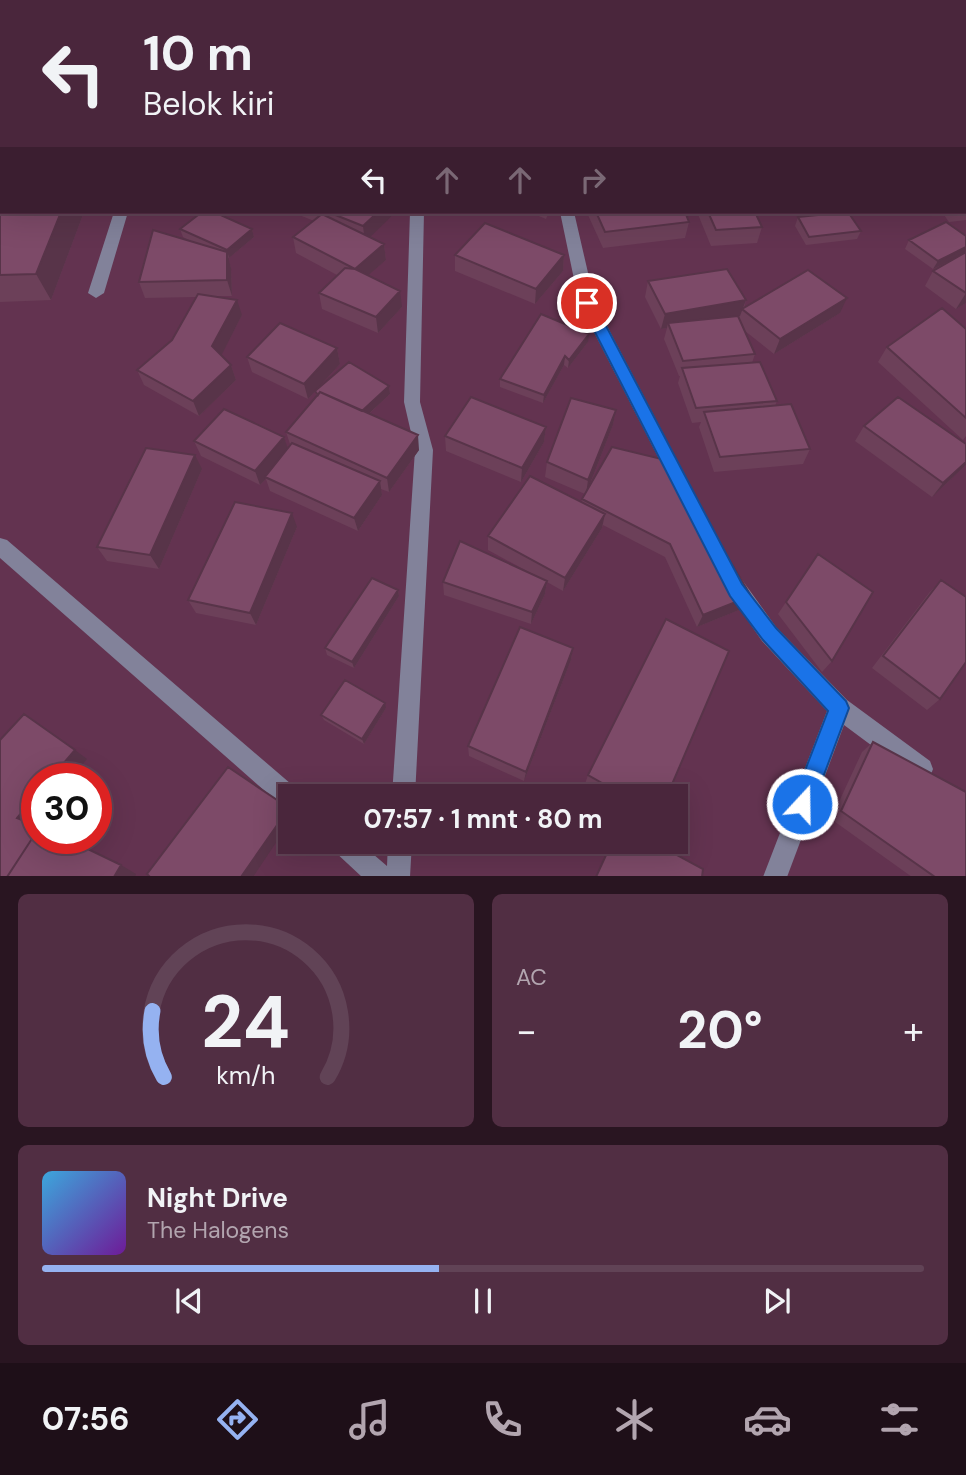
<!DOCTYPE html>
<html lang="id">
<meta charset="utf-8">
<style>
:root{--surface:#4a263c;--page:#512e43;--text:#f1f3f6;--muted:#b2a5af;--line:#614356;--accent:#95b2f1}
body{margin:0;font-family:"DM Sans",sans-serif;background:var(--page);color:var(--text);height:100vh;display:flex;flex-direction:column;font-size:26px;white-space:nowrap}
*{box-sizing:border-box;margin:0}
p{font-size:23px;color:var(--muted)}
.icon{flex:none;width:38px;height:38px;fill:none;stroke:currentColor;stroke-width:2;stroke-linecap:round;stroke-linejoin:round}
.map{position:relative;height:876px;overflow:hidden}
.drawer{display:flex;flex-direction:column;gap:18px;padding:18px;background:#291521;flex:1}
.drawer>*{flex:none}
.guide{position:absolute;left:0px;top:0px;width:966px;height:214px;box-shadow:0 7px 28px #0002,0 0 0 2px var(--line);background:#4a263c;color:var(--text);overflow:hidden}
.speed{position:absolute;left:21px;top:763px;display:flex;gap:14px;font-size:35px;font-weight:700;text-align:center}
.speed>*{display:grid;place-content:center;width:91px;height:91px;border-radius:50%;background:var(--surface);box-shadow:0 7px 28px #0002,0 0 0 2px var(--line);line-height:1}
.speed .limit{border:10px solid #d22;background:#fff;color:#111}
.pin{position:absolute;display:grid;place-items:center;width:60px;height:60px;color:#fff;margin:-30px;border:4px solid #fff;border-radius:50%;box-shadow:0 2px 7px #0007}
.me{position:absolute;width:77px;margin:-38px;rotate:21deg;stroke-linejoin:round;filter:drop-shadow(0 0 5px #0008)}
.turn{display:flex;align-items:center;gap:24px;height:147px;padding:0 28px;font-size:32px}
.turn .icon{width:91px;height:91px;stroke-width:2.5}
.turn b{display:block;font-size:49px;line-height:60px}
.lanes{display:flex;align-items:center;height:66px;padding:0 28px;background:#0003;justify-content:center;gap:35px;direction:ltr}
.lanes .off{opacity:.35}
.big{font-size:52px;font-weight:700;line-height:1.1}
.drawer .widget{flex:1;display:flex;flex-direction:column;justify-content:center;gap:10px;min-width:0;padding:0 24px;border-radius:10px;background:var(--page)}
.drawer .dial{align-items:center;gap:0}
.dial svg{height:182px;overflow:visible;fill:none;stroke:var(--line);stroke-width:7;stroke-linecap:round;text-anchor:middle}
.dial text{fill:var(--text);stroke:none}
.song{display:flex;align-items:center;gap:21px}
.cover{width:84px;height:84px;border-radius:10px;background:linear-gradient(135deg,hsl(200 70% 55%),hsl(280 70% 35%))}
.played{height:7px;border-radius:4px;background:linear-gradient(90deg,var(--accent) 45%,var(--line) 45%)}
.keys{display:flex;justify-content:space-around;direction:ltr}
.heat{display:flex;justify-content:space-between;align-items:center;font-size:38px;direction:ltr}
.drawer .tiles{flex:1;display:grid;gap:18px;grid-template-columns:1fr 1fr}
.widget:last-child{grid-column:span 2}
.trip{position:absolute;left:278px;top:784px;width:410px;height:70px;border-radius:0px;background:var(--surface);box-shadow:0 7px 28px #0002,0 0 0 2px var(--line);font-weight:700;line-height:70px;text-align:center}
.tabs{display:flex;height:112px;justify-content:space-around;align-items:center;background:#1e0f18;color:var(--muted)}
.tabs .icon{width:49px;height:49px}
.tabs .active{color:var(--accent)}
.tabs b{font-size:32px;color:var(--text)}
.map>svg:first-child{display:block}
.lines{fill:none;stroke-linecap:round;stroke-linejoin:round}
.stream{fill:#57053f;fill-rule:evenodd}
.minor{fill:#82829a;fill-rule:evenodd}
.wall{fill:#6c4059}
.shaded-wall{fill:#583449}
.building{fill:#7d4a68;stroke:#583449;stroke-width:2}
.route{fill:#1a73e8;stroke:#114b97;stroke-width:2}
</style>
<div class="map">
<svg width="966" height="877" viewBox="0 0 966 877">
<rect width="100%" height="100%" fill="#633350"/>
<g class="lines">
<path class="stream" d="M850 0H859L860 2H851Z
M964 143H966V151H964Z"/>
<path class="minor" d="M181 0H191L180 2Z
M377 0H387V2H377Z
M519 0H529V2H519Z
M0 7H2V14H0Z
M114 212H128L104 293 96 298 88 293Z
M410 212H424L420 402 433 450 415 796H392L415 450 404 402Z
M560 212H574L595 303 688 481 685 486 679 489 673 486 579 303Z
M0 538 7 540 298 790 301 796H290V809L282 806 0 558Z
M733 574 740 577 776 627 847 700 930 761 933 769 930 777 922 780 914 777 844 725 787 877H763L827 711 762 641 726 589 723 583 726 577Z
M329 842H359L387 866 388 842H412L410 877H362L333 850Z"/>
</g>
<path class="wall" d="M195 0H278V2H194Z
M610 0H667L668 2H611Z
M0 35H2V212H84L51 300 0 302Z
M966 179V220L949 222 942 212H964Z
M292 212H396L369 237 384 244 386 260 368 275 402 307 378 333 322 309 319 293 337 275 296 253 293 237 314 221Z
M529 212H549L546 219Z
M588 212H685L689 222 685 238 603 248 588 215Z
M697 212H755L762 227 757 243 711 246Z
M798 217 861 231 857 239 806 245 795 226Z
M180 229H252L254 237 229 258H228L231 268 232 296H215L242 315 221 355 231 365 236 380 199 416 144 385 137 370 172 340 196 297 145 298 139 282 195 243 183 237Z
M966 236V303L956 309 925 286 933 271 952 260 933 269 905 249 909 240Z
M455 255H564L563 271 535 304 455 271Z
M648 281 746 300 744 308 840 313 774 354 745 331 755 354 752 363 777 401 775 406 810 449 803 464 714 472 699 427 701 422 692 423 678 383 680 376H679L664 339 667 328 661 329 645 297Z
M966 329V436L963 440 878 362 887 347Z
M588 342 568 368 564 365 543 403 500 387V379Z
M337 348 340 364 308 399 252 372 247 357Z
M389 386 390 394 369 414 419 450 389 492 381 489 382 495 358 531 270 491 266 479 260 485 201 456 194 441 284 437 287 448 290 444 286 432 317 397 315 391Z
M616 410 613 425 588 489 612 447 744 608 697 627 665 557 603 525 602 528 563 591 547 582 545 594 531 624 444 595 443 582 538 577 488 550V536L581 502 585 494 545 477 547 462Z
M864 426 966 465 932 497 855 441Z
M546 427 544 442 521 482 446 451 445 436Z
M202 469 159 569 107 561 97 547Z
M297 527 256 625 196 613 188 600Z
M941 580 940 699 927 710 872 668 929 593Z
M398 590 399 596 354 668 327 655 325 648Z
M786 602 832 661 822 672 778 614Z
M573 648 571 660 524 781 469 756 468 746Z
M386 708 364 744 324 720 321 715Z
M873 742 966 877H912L831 819 862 752Z
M588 775 667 796H606L585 784Z"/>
<path class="shaded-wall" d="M167 0H177L175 2H165Z
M266 0H278V2H264Z
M61 212H84L51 300 36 274Z
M378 212H396L365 242 363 226Z
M252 229 254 237 229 258 227 250Z
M384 244 386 260 357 285 355 269Z
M966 247V253L933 269 938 261Z
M227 252 231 268 232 296 227 280Z
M564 255 563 271 535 304 536 289Z
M400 291 402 307 378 333 376 317Z
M966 293V303L956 309Z
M847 298 840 313 774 354 780 339Z
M237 300 242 315 218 362 212 346Z
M746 300 740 316 670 328 668 323 667 328 661 329 665 314Z
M589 334 588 342 568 368 569 360Z
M337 348 340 364 308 399 304 384Z
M565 356 564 365 543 403 544 395Z
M231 365 236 380 199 416 193 401Z
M389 386 390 394 359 423 358 415Z
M616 410 613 425 586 494 588 480Z
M546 427 544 442 521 482 522 468Z
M418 435 419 450 389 492 387 478Z
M284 437 289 452 265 477 266 479 260 485 255 471Z
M195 455 202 469 159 569 150 555Z
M966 462V465L932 497 943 483Z
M380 481 382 495 358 531 354 518Z
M292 513 297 527 256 625 250 613Z
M605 514 602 528 563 591 565 578Z
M547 581 545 594 531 624 532 612Z
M398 590 399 596 354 668 352 662Z
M751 596 744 608 697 627 703 615Z
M573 648 571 660 524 781 526 772Z
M385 703 386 708 364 744 362 739Z
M75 750 87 759 70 779H50Z
M37 794V819L31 826 17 818Z
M289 808 290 810V822L253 877H241Z
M121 865 136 874 135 877H114Z"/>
<path class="building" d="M95 0H117L116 2H93Z
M140 0H167L165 2H138Z
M195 0H216L220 1V2H194Z
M243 0H266L264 2H247Z
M320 0H329L334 2H318Z
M451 0H484L490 2H449Z
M631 0H667L668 2H642Z
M681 0H734L750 2H681Z
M0 54H2V89H0Z
M0 103H2V212H61L36 274 0 275Z
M966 179V212L954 214 952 212H964V180Z
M202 212H214L252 229 227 250 180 229Z
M328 212H378L363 226Z
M596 212H685L689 222 605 232Z
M708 212H755L762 227 716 230Z
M848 212 861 231 809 237 798 217Z
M322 214 384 244 355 269 400 291 376 317 319 293 345 268 355 269 293 237Z
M946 222 966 236V247L938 261 909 240Z
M485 223 564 255 536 289 455 255Z
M153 230 227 252V280L139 282Z
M966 252V293L933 271Z
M727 269 746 300 665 314 648 281Z
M808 270 847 298 780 339 742 309Z
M198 294 237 300 212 346 231 365 193 401 137 370 172 340Z
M942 308 966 329V418L887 347Z
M541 314 589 334 569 360 565 356 544 395 500 379Z
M738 316 755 354 683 361 668 323Z
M280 323 337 348 304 384 247 357Z
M349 362 389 386 362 411 320 392 318 395 315 391Z
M760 362 777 401 696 408 682 368Z
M320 392 418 435 387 478 286 432Z
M471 397 546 427 522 468 445 436Z
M898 397 966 444V462L943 483 864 426Z
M571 398 616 410 588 480 547 462Z
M791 404 810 449 720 457 704 412Z
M224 409 284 437 255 471 194 441Z
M292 443 380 481 354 518 265 477Z
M612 447 670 461 751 596 703 615 670 544 582 499Z
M146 448 195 455 150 555 97 547Z
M530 476 605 514 565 578 488 536Z
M235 502 292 513 250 613 188 600Z
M460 541 547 581 532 612 443 582Z
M818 554 873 592 832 661 786 602Z
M372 578 398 590 352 662 325 648Z
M941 580 966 597V662L940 699 883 656Z
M666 619 729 651 667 796H625L588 775Z
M520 627 573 648 526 772 468 746Z
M345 680 385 703 362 739 321 715Z
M24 714 75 750 50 779H37V794L17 818 37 826V831L7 877H0V740Z
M873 742 966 792V877H935L841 811Z
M228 767 289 808 241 877H150L147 874Z
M37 831V838H65L121 865 114 877H7Z
M612 842H653L703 869 702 877H596Z"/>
<path class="route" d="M587 298 594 303 742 584 776 628 846 701 849 708 810 812 802 815 795 812 792 804 828 711 763 640 730 596 580 303Z"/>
</svg>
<div class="speed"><div class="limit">30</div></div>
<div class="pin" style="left:587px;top:303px;background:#d93025"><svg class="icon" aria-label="arrive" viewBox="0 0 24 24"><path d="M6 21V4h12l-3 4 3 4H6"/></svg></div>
<svg class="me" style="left:802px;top:804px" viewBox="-20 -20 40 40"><circle r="17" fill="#1a73e8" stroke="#fff" stroke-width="3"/><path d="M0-11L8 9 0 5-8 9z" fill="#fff"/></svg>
<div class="trip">07:57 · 1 mnt · 80 m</div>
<div class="guide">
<div class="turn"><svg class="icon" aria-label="left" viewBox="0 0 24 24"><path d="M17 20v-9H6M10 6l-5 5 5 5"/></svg><div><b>10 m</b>Belok kiri</div></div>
<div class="lanes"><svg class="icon" aria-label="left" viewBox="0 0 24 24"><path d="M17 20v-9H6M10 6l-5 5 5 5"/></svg><svg class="icon off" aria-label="ahead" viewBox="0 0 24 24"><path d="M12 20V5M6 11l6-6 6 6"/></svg><svg class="icon off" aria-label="ahead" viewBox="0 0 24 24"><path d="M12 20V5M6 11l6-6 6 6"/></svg><svg class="icon off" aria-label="right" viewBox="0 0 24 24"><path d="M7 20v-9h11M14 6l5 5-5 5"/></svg></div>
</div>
</div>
<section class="drawer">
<div class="tiles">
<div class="widget dial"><svg viewBox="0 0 100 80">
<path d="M14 69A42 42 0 1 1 86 69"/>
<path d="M14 69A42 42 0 0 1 9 40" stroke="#95b2f1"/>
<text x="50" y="56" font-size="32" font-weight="700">24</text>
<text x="50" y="72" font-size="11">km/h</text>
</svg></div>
<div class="widget"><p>AC</p>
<div class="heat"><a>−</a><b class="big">20°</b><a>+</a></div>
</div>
<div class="widget">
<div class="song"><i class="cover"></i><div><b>Night Drive</b><p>The Halogens</p></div></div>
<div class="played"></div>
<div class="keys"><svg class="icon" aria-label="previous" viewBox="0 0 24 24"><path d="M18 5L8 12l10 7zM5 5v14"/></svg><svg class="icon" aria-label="pause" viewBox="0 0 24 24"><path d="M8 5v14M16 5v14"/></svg><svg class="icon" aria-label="next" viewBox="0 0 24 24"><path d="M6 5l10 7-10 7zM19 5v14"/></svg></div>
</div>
</div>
</section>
<nav class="tabs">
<b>07:56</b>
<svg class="icon active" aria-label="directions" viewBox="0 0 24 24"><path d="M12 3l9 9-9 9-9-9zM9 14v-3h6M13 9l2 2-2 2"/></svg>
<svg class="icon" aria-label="music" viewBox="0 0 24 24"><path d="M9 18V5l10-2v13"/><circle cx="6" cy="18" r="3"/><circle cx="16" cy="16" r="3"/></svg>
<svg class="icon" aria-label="phone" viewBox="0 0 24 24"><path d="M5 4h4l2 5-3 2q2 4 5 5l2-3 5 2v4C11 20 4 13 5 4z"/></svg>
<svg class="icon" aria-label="climate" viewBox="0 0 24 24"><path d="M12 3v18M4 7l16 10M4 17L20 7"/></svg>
<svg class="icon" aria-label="car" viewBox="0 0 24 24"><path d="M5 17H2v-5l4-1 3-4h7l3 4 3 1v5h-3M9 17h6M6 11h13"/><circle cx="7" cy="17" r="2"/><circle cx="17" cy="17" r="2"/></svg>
<svg class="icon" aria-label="filters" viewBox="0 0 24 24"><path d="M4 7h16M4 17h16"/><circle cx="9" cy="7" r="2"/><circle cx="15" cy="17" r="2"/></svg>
</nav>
